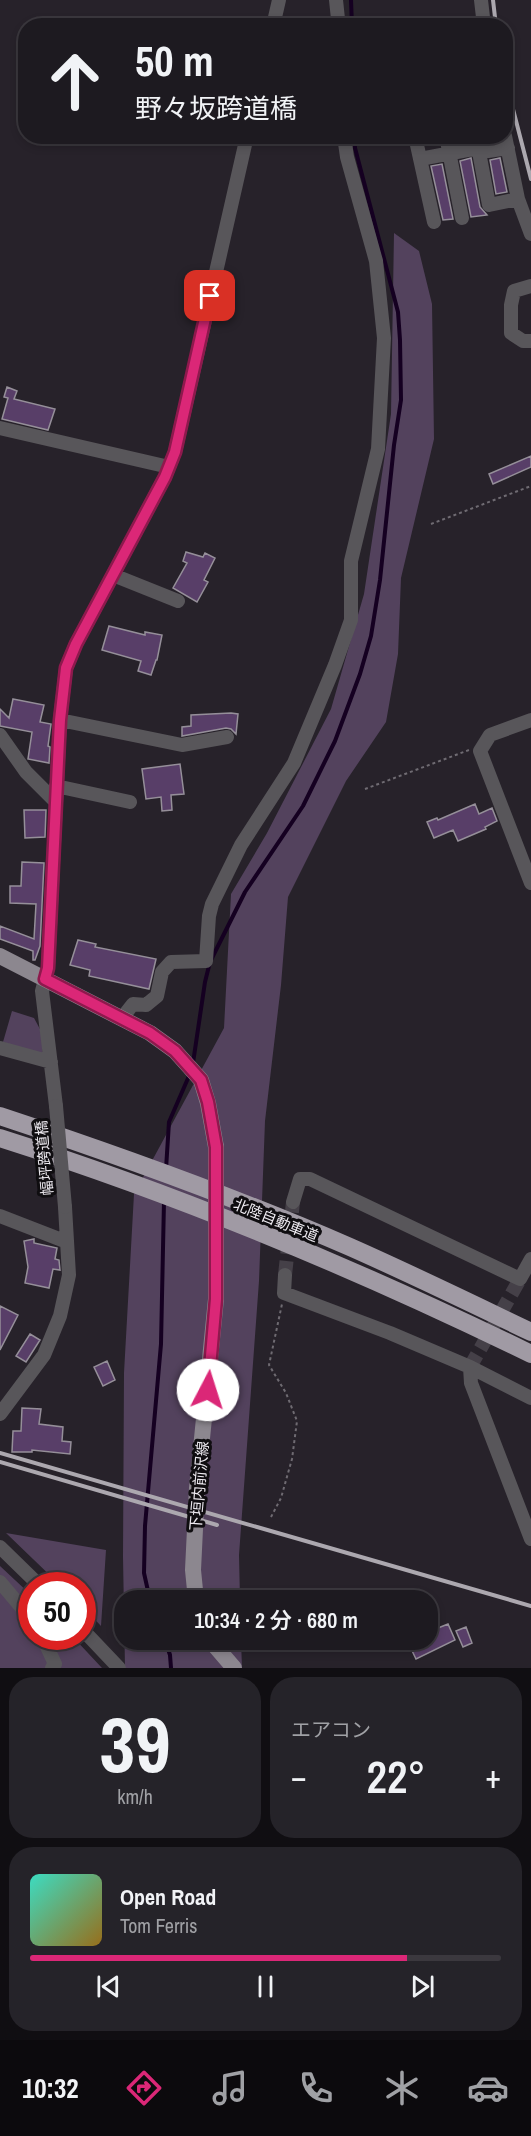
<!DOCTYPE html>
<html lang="ja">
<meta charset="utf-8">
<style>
:root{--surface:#1d1a20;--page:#252329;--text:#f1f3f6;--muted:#a0a1a5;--line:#3b383e;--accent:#db2777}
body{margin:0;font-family:"Archivo Narrow","Noto Sans JP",sans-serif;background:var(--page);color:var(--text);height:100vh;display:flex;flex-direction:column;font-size:22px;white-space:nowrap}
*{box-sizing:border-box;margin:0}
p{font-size:20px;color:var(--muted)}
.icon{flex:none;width:33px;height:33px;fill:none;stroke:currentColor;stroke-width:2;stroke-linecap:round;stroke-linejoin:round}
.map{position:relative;height:1668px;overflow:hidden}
.sheet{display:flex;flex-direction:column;gap:9px;padding:9px;background:#100e12;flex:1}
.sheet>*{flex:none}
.banner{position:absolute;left:18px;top:18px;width:495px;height:126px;border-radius:24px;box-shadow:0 3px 9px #0003,0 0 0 2px var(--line);background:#1d1a20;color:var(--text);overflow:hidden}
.speed{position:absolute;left:18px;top:1572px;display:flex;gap:12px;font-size:30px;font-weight:700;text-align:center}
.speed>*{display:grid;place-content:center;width:78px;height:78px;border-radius:50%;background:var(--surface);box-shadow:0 3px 9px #0003,0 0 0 2px var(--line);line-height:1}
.speed .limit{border:9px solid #d22;background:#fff;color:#111}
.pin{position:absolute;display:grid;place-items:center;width:51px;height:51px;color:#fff;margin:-26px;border-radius:12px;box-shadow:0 3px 9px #0006}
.me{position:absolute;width:66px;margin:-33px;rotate:5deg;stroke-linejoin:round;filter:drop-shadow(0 0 4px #0008)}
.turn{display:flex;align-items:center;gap:21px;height:126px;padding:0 18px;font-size:27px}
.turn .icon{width:78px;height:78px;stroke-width:2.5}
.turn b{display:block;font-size:42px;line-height:51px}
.big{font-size:45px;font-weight:600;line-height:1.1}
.sheet .widget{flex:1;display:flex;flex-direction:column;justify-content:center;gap:9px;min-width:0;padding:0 21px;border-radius:24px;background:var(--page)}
.sheet .dial{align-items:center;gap:0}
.dial b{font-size:78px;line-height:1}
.song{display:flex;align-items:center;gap:18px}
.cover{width:72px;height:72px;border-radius:9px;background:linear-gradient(135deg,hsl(170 70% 55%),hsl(40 70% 35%))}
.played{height:6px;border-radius:3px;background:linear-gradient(90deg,var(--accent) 80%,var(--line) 80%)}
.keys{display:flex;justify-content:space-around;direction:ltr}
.heat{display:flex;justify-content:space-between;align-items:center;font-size:33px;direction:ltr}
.sheet .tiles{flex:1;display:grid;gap:9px;grid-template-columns:1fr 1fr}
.widget:last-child{grid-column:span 2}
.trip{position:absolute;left:114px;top:1590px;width:324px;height:60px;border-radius:24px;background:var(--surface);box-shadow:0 3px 9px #0003,0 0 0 2px var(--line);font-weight:600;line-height:60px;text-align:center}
.menu{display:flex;height:96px;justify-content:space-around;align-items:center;background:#0c0a0d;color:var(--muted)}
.menu .icon{width:42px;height:42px}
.menu .current{color:var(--accent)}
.menu b{font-size:27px;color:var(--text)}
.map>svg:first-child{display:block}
.green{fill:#53425d}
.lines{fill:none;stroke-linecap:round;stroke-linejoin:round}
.stream{stroke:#150021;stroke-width:4}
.building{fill:#583e68;stroke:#958f99;stroke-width:1.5}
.minor-tunnel{stroke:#454048;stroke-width:14;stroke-dasharray:14 7;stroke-linecap:butt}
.path{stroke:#6f6b72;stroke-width:2;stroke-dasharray:3 3;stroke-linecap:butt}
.minor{stroke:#58565a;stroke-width:14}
.major{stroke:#8c878f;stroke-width:16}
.highway{stroke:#a09aa4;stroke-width:18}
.rail{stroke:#aca8af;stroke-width:4}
.minor-bridge{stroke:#58565a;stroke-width:14}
.major-bridge{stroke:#8c878f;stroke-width:16}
.route-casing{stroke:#8e194d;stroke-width:15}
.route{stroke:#db2777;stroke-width:10}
.labels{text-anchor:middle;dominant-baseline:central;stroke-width:6;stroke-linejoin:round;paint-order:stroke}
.street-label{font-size:15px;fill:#edeaf0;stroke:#0f0d10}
</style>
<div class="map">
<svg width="531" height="1668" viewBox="0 0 531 1668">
<rect width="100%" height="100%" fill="#27222a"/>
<path class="green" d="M394 233 419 251 432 304 434 439 401 578 398 654 386 722 346 781 288 897 281 985 265 1121 259 1281 239 1555 240 1600H124V1640H241L242 1668H125L123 1557 124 1373 134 1194 224 1028 231 894 267 833 331 709 364 594 391 414Z
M12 1011 34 1018 41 1031 43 1055 3 1042Z
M6 1533 106 1550 101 1626 83 1607 82 1586 60 1585Z
M0 1566 31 1595 32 1636 73 1637 102 1668H0Z"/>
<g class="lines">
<path class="stream" d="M351 0 352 26
M193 1063 205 982 210 962 245 892 303 806 335 741 360 674 371 636 380 580 394 445 401 400 400 340 398 312 355 148 354 136
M166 1169 169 1122 189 1076
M150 1600 144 1573 145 1526 161 1344 164 1201
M165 1640 170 1655 171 1668"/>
</g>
<path class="building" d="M471 158 480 207 487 215 471 217 460 161Z
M500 158 507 192 496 194 490 160Z
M442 164 453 219 443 220 431 166Z
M7 387 17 391 14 399 55 409 48 430 2 419 8 398 4 397Z
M531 456V467L493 484 489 474Z
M186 552 203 557 205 553 215 558 204 580 208 582 197 602 173 588 187 563 183 561Z
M109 626 145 635V632L162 635 157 660H156L151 675 138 671 141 661 102 650Z
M13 699 44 705 40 722 51 724 48 746 50 747 49 763 28 759 32 732 0 726V709L9 718Z
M231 713 238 714 236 734 231 729 226 728 182 736V727L191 726V715Z
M180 764 184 794 171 795 172 810 162 811 161 797 146 799 142 769Z
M475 804 479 814 492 808 497 821 485 827 486 829 458 841 453 830 434 838 427 822 437 818 438 820Z
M24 810H46L45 837 25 838Z
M22 862 44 863 40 946 35 960H33V951L0 939V926L34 939 36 904 10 903V886H21Z
M78 940 96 944 95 947 156 959 149 989 89 976 90 970 70 965Z
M34 1239V1243L57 1248 55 1259 59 1260 60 1270 53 1269 49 1288 25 1283 28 1267 24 1241Z
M0 1306 18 1315 0 1350Z
M30 1334 40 1340 26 1362 16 1356Z
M107 1361 115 1380 103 1386 94 1367Z
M22 1408 41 1409 39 1424 63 1427 62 1441 71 1442 70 1454 32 1450V1452H12L13 1431H21Z
M428 1607 438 1628 448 1624 455 1640 416 1659 407 1640H428Z
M466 1627 472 1643 463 1647 456 1631Z"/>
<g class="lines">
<path class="minor-tunnel" d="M285 1275 293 1202
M470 1367 520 1279"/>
<path class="path" d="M431 524 531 486
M365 789 469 750
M271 1517 281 1498 292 1459 297 1421 286 1393 269 1365 282 1304"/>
<path class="minor" d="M336 0 338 19 336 26
M481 0 484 26
M273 26 279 0
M415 136 434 222
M446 136 462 218
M476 136 489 205 518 199
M505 136 518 199 531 234
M420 159 478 148 488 151 508 148
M531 286 514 291 511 305V333L523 341H531
M0 428 169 467
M113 575 178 601
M60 720 182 745 227 737
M531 720 490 735 480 751 531 883
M0 735 26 772 56 802
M56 786 130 802
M122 1018 133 1004 146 1005 157 996 162 972 171 962 206 961 209 916 212 904 241 845 294 763 335 665 351 620V561L378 449 384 338 376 261 347 157 344 136
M0 1048 51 1062
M56 1106 42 991 48 968 60 720 66 668 76 644 165 477 175 452 247 136
M293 1202 300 1179H310L520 1279 531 1259
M0 1216 67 1242
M285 1275 284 1293 390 1333 470 1367 531 1398
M470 1367 471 1383 531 1539
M0 1414 44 1355 60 1316 69 1275 65 1207
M0 1547 40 1586
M0 1582 32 1620
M82 1629 119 1668
M42 1636 55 1664 52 1668"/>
<path class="major" d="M0 956 150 1033 175 1051 201 1080 208 1103 216 1147
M196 1600 193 1570 197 1488 216 1299
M210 1640 234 1668"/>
<path class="highway" d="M0 1116C118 1155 235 1197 350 1247 411 1274 471 1303 531 1332
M0 1138C183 1196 359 1270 531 1354"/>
<path class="rail" d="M493 0 496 26
M506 82 531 179
M0 1453 531 1606
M0 1462 217 1525"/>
<path class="minor-bridge" d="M56 1106 65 1207"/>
<path class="major-bridge" d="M216 1299V1147"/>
</g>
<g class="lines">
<defs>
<path id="route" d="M208 1390 216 1299V1147L208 1102 201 1080 175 1051 150 1033 45 979 48 968 60 720 66 668 76 644 165 477 175 452 210 296"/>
</defs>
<use href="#route" class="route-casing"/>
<use href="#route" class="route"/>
</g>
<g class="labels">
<g class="street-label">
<text transform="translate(44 1158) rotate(-95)">幅坪跨道橋</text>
<text transform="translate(276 1220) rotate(22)">北陸自動車道</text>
<text transform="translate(199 1486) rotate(-85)">下垣内前沢線</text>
</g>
</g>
</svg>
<div class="speed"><div class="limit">50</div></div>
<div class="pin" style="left:210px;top:296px;background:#d93025"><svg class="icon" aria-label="arrive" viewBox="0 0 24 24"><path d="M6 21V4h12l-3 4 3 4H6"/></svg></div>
<svg class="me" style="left:208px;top:1390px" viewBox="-20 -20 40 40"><circle r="19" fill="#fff"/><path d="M0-13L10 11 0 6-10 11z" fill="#db2777"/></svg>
<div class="trip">10:34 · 2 分 · 680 m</div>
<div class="banner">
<div class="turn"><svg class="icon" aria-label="ahead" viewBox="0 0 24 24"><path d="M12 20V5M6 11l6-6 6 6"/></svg><div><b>50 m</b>野々坂跨道橋</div></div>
</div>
</div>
<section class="sheet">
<div class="tiles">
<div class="widget dial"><b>39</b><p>km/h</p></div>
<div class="widget"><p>エアコン</p>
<div class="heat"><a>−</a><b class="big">22°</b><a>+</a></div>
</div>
<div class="widget">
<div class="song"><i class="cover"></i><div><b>Open Road</b><p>Tom Ferris</p></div></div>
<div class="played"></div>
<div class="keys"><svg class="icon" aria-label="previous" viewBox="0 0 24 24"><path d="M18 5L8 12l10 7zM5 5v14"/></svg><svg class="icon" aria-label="pause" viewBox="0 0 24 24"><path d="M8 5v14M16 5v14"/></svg><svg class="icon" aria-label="next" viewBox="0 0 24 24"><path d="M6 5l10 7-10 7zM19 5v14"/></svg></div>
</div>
</div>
</section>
<nav class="menu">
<b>10:32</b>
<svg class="icon current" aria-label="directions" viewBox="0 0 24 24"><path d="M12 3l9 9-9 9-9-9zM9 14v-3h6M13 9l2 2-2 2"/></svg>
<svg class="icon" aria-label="music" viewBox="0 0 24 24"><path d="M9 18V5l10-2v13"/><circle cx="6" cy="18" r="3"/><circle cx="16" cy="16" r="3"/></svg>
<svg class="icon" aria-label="phone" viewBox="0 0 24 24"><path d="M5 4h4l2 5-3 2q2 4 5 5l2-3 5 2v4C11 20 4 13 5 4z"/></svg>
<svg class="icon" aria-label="climate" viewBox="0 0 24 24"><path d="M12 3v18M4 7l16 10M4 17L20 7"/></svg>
<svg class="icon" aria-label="car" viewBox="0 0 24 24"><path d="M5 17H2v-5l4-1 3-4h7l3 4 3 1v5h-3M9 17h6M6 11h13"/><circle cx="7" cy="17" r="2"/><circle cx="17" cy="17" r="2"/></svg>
</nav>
